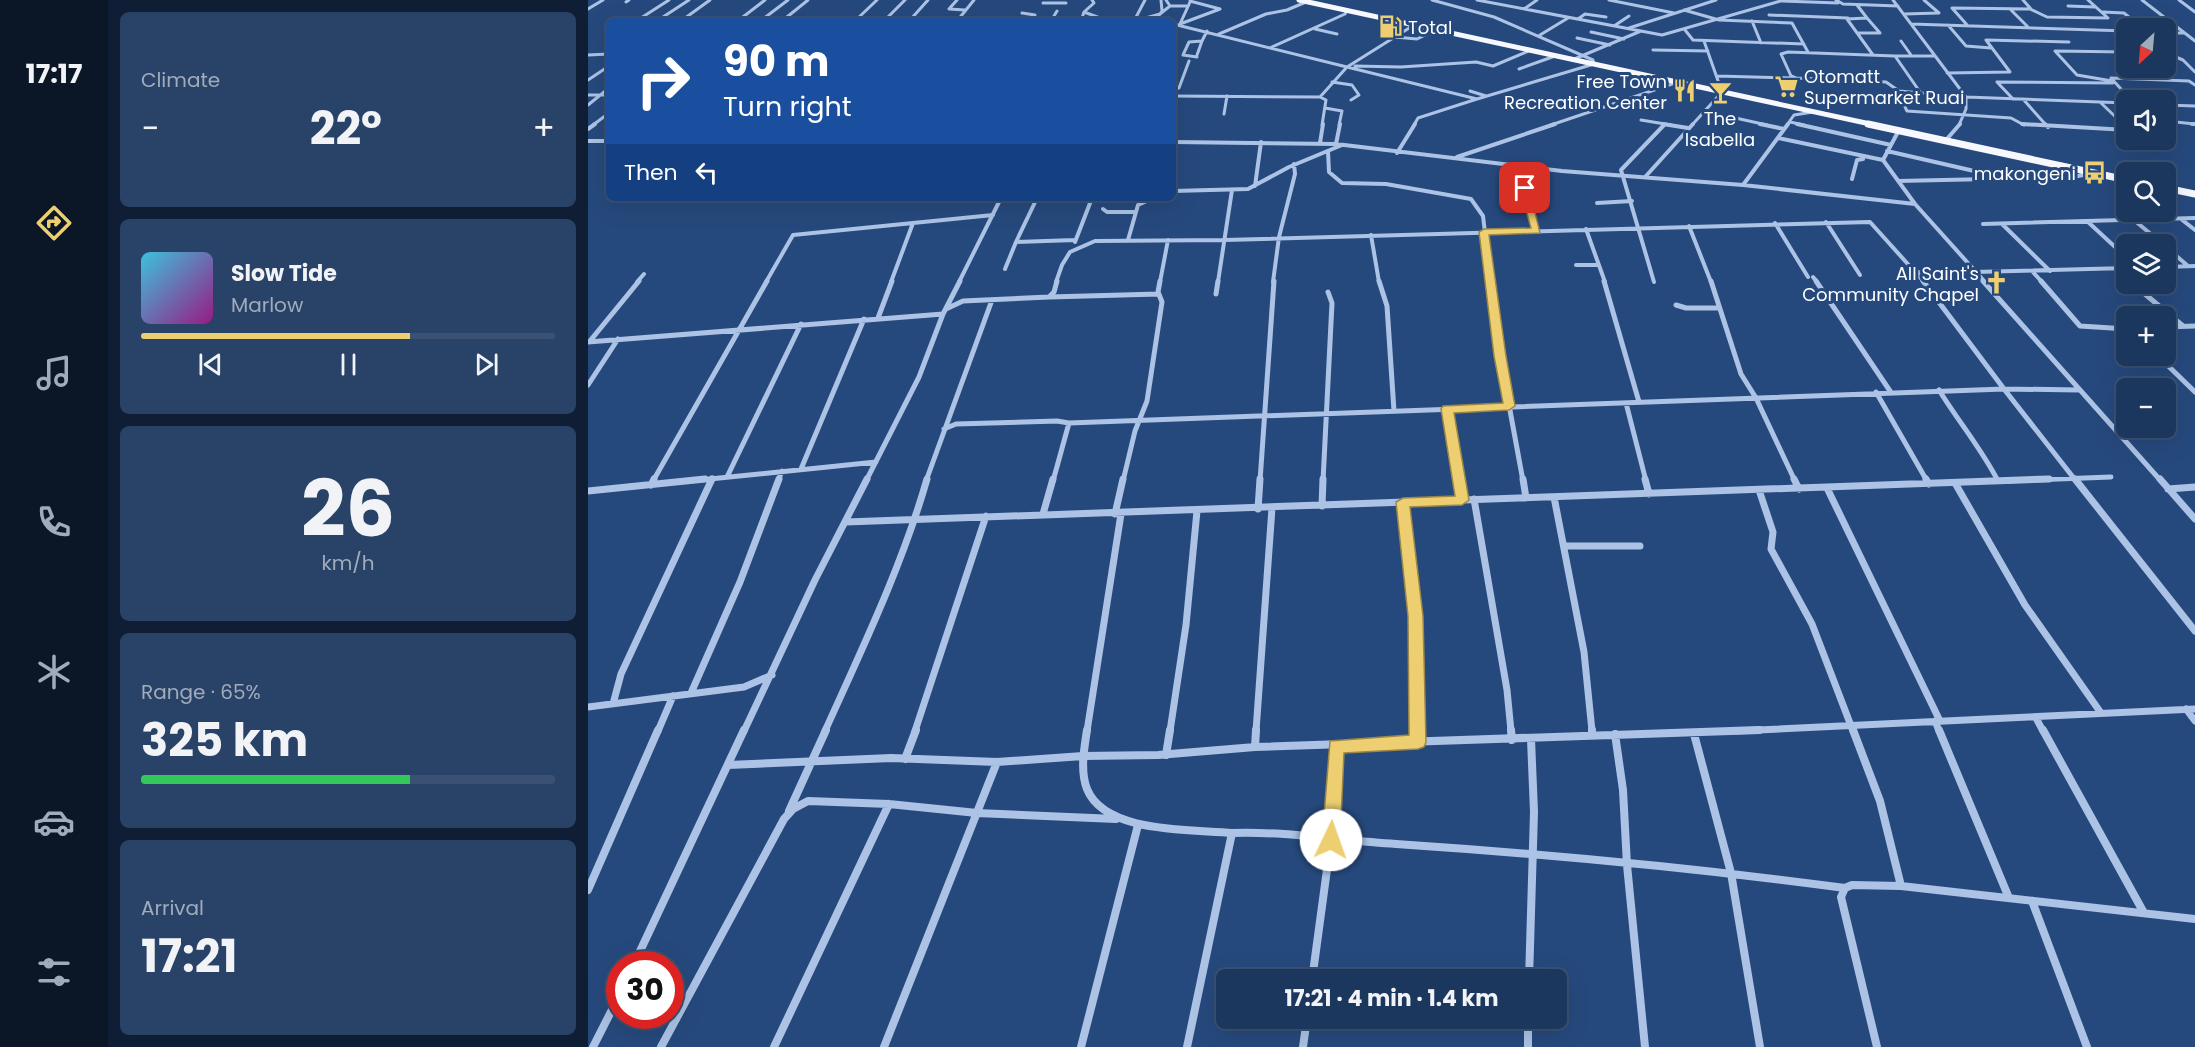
<!DOCTYPE html>
<meta charset="utf-8">
<style>
:root{--surface:#1c375e;--page:#294267;--text:#f1f3f6;--muted:#a0acbc;--line:#3a5173;--accent:#edcf71}
body{margin:0;font-family:Poppins,sans-serif;background:var(--page);color:var(--text);height:100vh;display:flex;flex-direction:column;font-size:22px;white-space:nowrap}
*{box-sizing:border-box;margin:0}
p{font-size:20px;color:var(--muted)}
.icon{flex:none;width:33px;height:33px;fill:none;stroke:currentColor;stroke-width:2;stroke-linecap:round;stroke-linejoin:round}
.map{position:relative;flex:1;overflow:hidden}
.panel{display:flex;flex-direction:column;gap:12px;padding:12px;background:#0f1e34;width:480px}
.panel>*{flex:none}
.top-card{position:absolute;left:18px;top:18px;width:570px;height:183px;border-radius:9px;box-shadow:0 6px 24px #0002,0 0 0 2px var(--line);background:#1a4fa0;color:#fff;overflow:hidden}
.needle{width:39px;rotate:206deg}
.controls{position:absolute;left:1528px;top:18px;display:grid;gap:12px}
.controls a{display:grid;place-items:center;width:60px;height:60px;border-radius:9px;background:var(--surface);box-shadow:0 6px 24px #0002,0 0 0 2px var(--line);font-size:30px}
.speed{position:absolute;left:18px;top:951px;display:flex;gap:12px;font-size:30px;font-weight:700;text-align:center}
.speed>*{display:grid;place-content:center;width:78px;height:78px;border-radius:50%;background:var(--surface);box-shadow:0 6px 24px #0002,0 0 0 2px var(--line);line-height:1}
.speed .limit{border:9px solid #d22;background:#fff;color:#111}
.pin{position:absolute;display:grid;place-items:center;width:51px;height:51px;color:#fff;margin:-26px;border-radius:12px;box-shadow:0 3px 9px #0006}
.me{position:absolute;width:66px;margin:-33px;rotate:3deg;stroke-linejoin:round;filter:drop-shadow(0 0 4px #0008)}
.turn{display:flex;align-items:center;gap:21px;height:126px;padding:0 18px;font-size:27px}
.turn .icon{width:78px;height:78px;stroke-width:2.5}
.turn b{display:block;font-size:42px;line-height:51px}
.then{display:flex;align-items:center;height:57px;padding:0 18px;background:#0003;gap:12px;font-size:22px}
.big{font-size:45px;font-weight:700;line-height:1.1}
.panel .tile{flex:1;display:flex;flex-direction:column;justify-content:center;gap:9px;min-width:0;padding:0 21px;border-radius:9px;background:var(--page)}
.panel .dial{align-items:center;gap:0}
.dial b{font-size:78px;line-height:1}
.song{display:flex;align-items:center;gap:18px}
.cover{width:72px;height:72px;border-radius:9px;background:linear-gradient(135deg,hsl(190 70% 55%),hsl(310 70% 35%))}
.played{height:6px;border-radius:3px;background:linear-gradient(90deg,var(--accent) 65%,var(--line) 65%)}
.keys{display:flex;justify-content:space-around;direction:ltr}
.heat{display:flex;justify-content:space-between;align-items:center;font-size:33px;direction:ltr}
.charge{height:9px;border-radius:4px;background:linear-gradient(90deg,#34c759 65%,var(--line) 0)}
.trip{position:absolute;left:628px;top:969px;width:351px;height:60px;border-radius:9px;background:var(--surface);box-shadow:0 6px 24px #0002,0 0 0 2px var(--line);font-weight:700;line-height:60px;text-align:center}
main{display:flex;flex:1;min-height:0}
.dock{display:flex;flex-direction:column;width:108px;justify-content:space-around;align-items:center;background:#0b1626;color:var(--muted)}
.dock .icon{width:42px;height:42px}
.dock .selected{color:var(--accent)}
.dock b{font-size:27px;color:var(--text)}
.map>svg:first-child{display:block}
.lines{fill:none;stroke-linecap:round;stroke-linejoin:round}
.minor-far4{stroke:#acc3e5;stroke-width:3}
.minor-far3{stroke:#acc3e5;stroke-width:4}
.minor-far2{stroke:#acc3e5;stroke-width:5}
.minor-far1{stroke:#acc3e5;stroke-width:7}
.minor{stroke:#acc3e5;stroke-width:8}
.trunk-far1{stroke:#f6f8fe;stroke-width:5}
.trunk{stroke:#f6f8fe;stroke-width:7}
.route{fill:#edcf71;stroke:#9a8749;stroke-width:1.5}
.labels{text-anchor:middle;dominant-baseline:central;stroke-width:6;stroke-linejoin:round;paint-order:stroke}
.far-poi-label{font-size:18px;fill:#fff;stroke:#26497d;text-anchor:end}
</style>
<main>
<nav class="dock">
<b>17:17</b>
<svg class="icon selected" aria-label="directions" viewBox="0 0 24 24"><path d="M12 3l9 9-9 9-9-9zM9 14v-3h6M13 9l2 2-2 2"/></svg>
<svg class="icon" aria-label="music" viewBox="0 0 24 24"><path d="M9 18V5l10-2v13"/><circle cx="6" cy="18" r="3"/><circle cx="16" cy="16" r="3"/></svg>
<svg class="icon" aria-label="phone" viewBox="0 0 24 24"><path d="M5 4h4l2 5-3 2q2 4 5 5l2-3 5 2v4C11 20 4 13 5 4z"/></svg>
<svg class="icon" aria-label="climate" viewBox="0 0 24 24"><path d="M12 3v18M4 7l16 10M4 17L20 7"/></svg>
<svg class="icon" aria-label="car" viewBox="0 0 24 24"><path d="M5 17H2v-5l4-1 3-4h7l3 4 3 1v5h-3M9 17h6M6 11h13"/><circle cx="7" cy="17" r="2"/><circle cx="17" cy="17" r="2"/></svg>
<svg class="icon" aria-label="filters" viewBox="0 0 24 24"><path d="M4 7h16M4 17h16"/><circle cx="9" cy="7" r="2"/><circle cx="15" cy="17" r="2"/></svg>
</nav>
<section class="panel">
<div class="tile"><p>Climate</p>
<div class="heat"><a>−</a><b class="big">22°</b><a>+</a></div>
</div>
<div class="tile">
<div class="song"><i class="cover"></i><div><b>Slow Tide</b><p>Marlow</p></div></div>
<div class="played"></div>
<div class="keys"><svg class="icon" aria-label="previous" viewBox="0 0 24 24"><path d="M18 5L8 12l10 7zM5 5v14"/></svg><svg class="icon" aria-label="pause" viewBox="0 0 24 24"><path d="M8 5v14M16 5v14"/></svg><svg class="icon" aria-label="next" viewBox="0 0 24 24"><path d="M6 5l10 7-10 7zM19 5v14"/></svg></div>
</div>
<div class="tile dial"><b>26</b><p>km/h</p></div>
<div class="tile"><p>Range · 65%</p><b class="big">325 km</b><div class="charge"></div></div>
<div class="tile"><p>Arrival</p><b class="big">17:21</b></div>
</section>
<div class="map">
<svg width="1607" height="1047" viewBox="0 0 1607 1047">
<rect width="100%" height="100%" fill="#26497d"/>
<g class="lines">
<path class="minor-far4" d="M369 0 361 9 377 10
M578 0 582 6H599
M889 0 1074 35 1196 0
M1021 0 1086 13
M1248 0 1255 4 1310 6
M1305 0 1378 97V109L1371 125
M1554 0 1607 41
M1591 0 1607 12
M1194 1 1250 3
M38 2 41 0
M455 3H478
M1269 5 1279 18 1259 19 1285 55
M1480 6 1507 7
M0 9 15 0
M936 9 949 0
M1442 9 1459 17 1520 18 1500 0
M1096 10 1131 20 1204 23 1220 52
M1423 10 1441 28
M496 12 520 21
M1515 12 1536 13 1554 28
M434 13 447 15 441 21
M1316 14 1351 13 1336 0
M1181 15 1260 18
M300 17 317 0
M27 19 53 18 81 0
M72 19 101 0
M175 19 200 0
M269 19 289 0
M323 19 340 0
M990 19 997 14 1018 17
M151 20 177 0
M93 21 122 0
M194 21 220 0
M369 21 386 0
M463 21 469 11
M493 21 496 12 506 3 504 0
M546 21 557 0
M547 21 572 14 582 6
M567 21 574 11 573 0
M1164 21 1173 43
M585 24 759 67 732 97
M592 24 632 9 602 1
M592 24 603 0
M1323 24 1539 31
M1360 25 1378 46 1403 48
M1026 26 1041 16
M1380 26 1364 8 1443 9 1435 0
M1041 28 1128 0
M727 29 749 34
M1097 30 1105 40 1216 44
M1003 32 1036 39
M1269 33H1292L1279 18
M1578 33H1597
M631 34 678 14 699 10 718 2
M952 35 980 18
M807 37 829 39 848 30
M989 38 1022 45
M1313 41 1323 55
M682 48 757 14 759 10
M1065 50 1120 51
M1578 53 1595 60 1607 72
M0 55 21 54
M609 55 614 41
M1307 56H1346
M609 57 595 55 601 42 614 41 619 31
M984 60 1053 31
M767 66 813 67 888 62 905 66 943 50
M759 67 889 99 1006 64 1005 60 906 17 844 0
M759 67 826 25
M931 69 967 56
M1359 73 1422 72 1398 40 1481 42
M1129 76 1205 78
M0 80 21 66
M1524 81 1489 75 1467 51 1539 52
M744 82 764 85 771 95 763 100
M1409 82 1525 83
M1409 82 1425 99
M1309 90 1319 111 1423 118 1436 125
M585 91 591 88 601 61
M882 91 898 96
M1332 92 1307 56 1200 52 1193 54 1203 76 1208 78 1298 82 1311 91 1378 97 1539 103
M0 95H21
M585 96 732 97 738 100 734 125
M1435 99 1458 125
M1543 100 1523 78 1601 81 1607 85
M1513 103 1536 125
M0 105 21 88
M1578 105 1607 106
M737 108 754 111 751 125
M1116 111 1179 125
M636 114 639 96
M1053 120 1083 125
M1578 121 1607 124
M1202 122 1216 125
M5 125 21 113
M826 125 830 118 889 99
M963 125 1090 82
M1104 125 1134 92 1116 41
M1199 125 1206 115 1225 112"/>
<path class="minor-far3" d="M1075 124 1100 128
M1172 124 1196 129
M1209 124 1303 145
M1434 124 1539 130
M1457 124 1460 127
M1534 124 1539 128
M1604 124H1607
M0 129 7 124
M1311 130 1295 160 1327 204 1397 282
M1190 138 1295 160
M1358 140 1372 124
M0 141H21
M585 142 748 144 974 171 1155 185 1327 204
M732 143 735 124
M748 144 752 124
M740 151 741 172 754 183 798 184 883 199 895 216 903 282
M1299 151 1408 176
M809 153 827 124
M869 157 967 124
M1058 176 1105 124
M1264 179 1269 160 1275 159
M1310 181 1485 177 1505 173
M913 182 935 186 949 231
M1155 185 1200 124
M667 186 673 142
M1539 187 1529 188 1539 197
M585 191 660 189 701 167 754 145
M1009 203 1044 201
M515 209 519 212H547
M1555 212 1564 219
M1593 219 1607 230
M1499 221 1539 258
M1547 221 1575 244
M1238 222 1272 275
M1187 223 1220 277
M1395 224 1607 218
M1414 224 1462 271
M1101 226 1123 282
M998 229 1017 282
M783 235 791 282
M540 240 550 205 565 198
M428 242 449 198
M487 242 504 198
M1578 247 1600 266
M988 265H1011
M1578 267 1607 266
M417 269 428 242 487 240
M1528 269 1539 278
M1444 271 1454 282
M1328 272H1367
M1386 272 1539 268
M1225 277 1229 282
M49 282 56 274
M178 282 205 235 325 223
M303 282 325 223 405 215
M371 282 413 198
M468 282 474 265 482 252 507 241 637 240 1282 222 1336 282
M572 282 580 240
M630 282 644 190
M685 282 691 237 707 174 706 164
M1066 282 1033 170 1076 125"/>
<path class="minor-far2" d="M791 281 799 306 806 411
M903 281 912 356 935 481
M1016 281 1051 402
M1123 281 1153 374 1168 398 1207 481
M1228 281 1302 391
M1335 281 1416 389 1491 390
M1395 281 1573 481
M1453 281 1492 326 1539 329
M1545 284 1595 326
M628 294 630 281
M461 297 571 294
M1088 305 1098 308H1131
M358 309 375 301 461 297 466 292 469 281
M290 318 304 281
M1578 327 1607 326
M2 341 51 281
M0 342 355 314
M1570 356 1607 392
M0 385 30 339
M1351 390C1370 421 1393 448 1410 481
M1288 392 1339 481
M1038 403 1058 481
M859 409 871 481
M356 429 368 424 469 421 481 423 1416 389 1488 481
M213 469 276 319
M139 477 213 324
M65 481 179 281
M102 481 288 462
M124 481 125 478
M190 481 194 471
M278 481 331 377 355 314 372 281
M338 481 404 300
M465 481 481 423
M535 481 547 431 559 401 574 302 570 292 572 281
M672 481 686 281
M735 481 744 303 740 292
M1419 481 1523 477"/>
<path class="minor-far1" d="M871 479 874 500
M935 479 938 498
M1057 479 1061 494
M1206 479 1211 489
M1338 479 1341 484
M1487 479 1607 631
M1572 479 1607 519
M1367 483 1437 605 1513 713
M63 485 66 479
M1239 488 1352 721
M1580 489 1607 487
M1171 490 1185 532 1183 549 1224 624 1265 731
M0 491 117 479
M966 497 996 652 1004 731
M886 499 919 690 923 731
M815 502 828 616 830 731
M734 506 735 479
M670 509 672 479
M455 514 465 479
M527 514 535 479
M258 522 1461 479
M976 546H1052
M103 693 152 582 191 479
M25 704 33 674 124 479
M0 707 156 687 184 675
M1598 709 1607 721
M1448 718 1455 731
M1347 721 1351 731
M70 731 85 696
M156 731 227 580 279 479
M237 731C274 649 314 566 339 479
M327 731 398 516
M499 731 533 514
M582 731 598 625 609 511
M668 731 684 508
M1149 731 1607 709"/>
<path class="minor" d="M499 730C496 749 492 771 499 789 517 834 605 829 644 833L599 1047
M830 730V742
M923 730 924 740
M1004 730V734
M1265 730 1292 801 1313 886
M1351 730 1421 898
M1455 730 1556 913
M1027 734 1035 790 1039 865 1057 1047
M1106 734 1143 873 1172 1047
M667 747 668 730
M578 755 582 730
M317 759 328 730
M140 765 303 758 409 762 495 756 570 755 667 747 1172 730
M201 811 238 730
M644 833C698 831 754 841 808 844 958 854 1108 868 1257 888
M0 890 70 730
M1444 901 1499 1047
M46 964 156 730
M724 980 743 840 747 746
M941 980 946 812 943 739
M940 1018V1047
M5 1047 32 994
M73 1047 196 819 205 809 220 801 301 804 389 813 528 819
M186 1047 301 804
M296 1047 409 762
M493 1047 550 825
M715 1047 719 1018
M1289 1047 1253 897 1257 888 1264 885 1313 886 1607 919"/>
<path class="trunk-far1" d="M711 0 1287 125"/>
<path class="trunk" d="M1280 124 1539 180
M1578 188 1607 194"/>
</g>
<path class="route" d="M937 186 941 188 952 233 901 235 918 356 927 406 921 410 866 413 881 500 874 505 822 507 835 616 838 742 836 747 830 749 756 753 752 840 749 846 743 848 736 846 734 840 742 741 821 735 820 616 808 502 815 498 867 496 853 409 855 406 915 403 906 356 891 232 896 229 943 228 932 188Z"/>
<defs>
<symbol id="fuel-bare" viewBox="-9 -9 18 18"><path d="M-5.5-6h7V0h2V4h1.3V-2.5L3-4.5l.8-.8L6-3V5H2.5V1h-1V6h-7ZM-4.2-4.7v3.2H.2V-4.7Z" fill="#edcf71" stroke="#26497d" stroke-width="2.5" paint-order="stroke"/></symbol>
<symbol id="supermarket-bare" viewBox="-9 -9 18 18"><path d="M-6-5.5h2.5l.6 2H6L4.5 2H-2.5L-4.4-4H-6ZM-1.5 3.2a1.3 1.3 0 1 0 .1 0ZM3 3.2a1.3 1.3 0 1 0 .1 0Z" fill="#edcf71" stroke="#26497d" stroke-width="2.5" paint-order="stroke"/></symbol>
<symbol id="restaurant-bare" viewBox="-9 -9 18 18"><path d="M-5-6h1v4h1v-4h1v4h1v-4h1v5L-1.5 .5V6h-2V.5L-5-1ZM5-6V6H3V1.5H1.5Q1.5-4 5-6Z" fill="#edcf71" stroke="#26497d" stroke-width="2.5" paint-order="stroke"/></symbol>
<symbol id="bar-bare" viewBox="-9 -9 18 18"><path d="M-6-5H6L.8 .8V4.5H3.5V6h-7V4.5H-.8V.8Z" fill="#edcf71" stroke="#26497d" stroke-width="2.5" paint-order="stroke"/></symbol>
<symbol id="bus-bare" viewBox="-9 -9 18 18"><path d="M-5-6H5V4H4V6H2V4H-2V6H-4V4H-5ZM-3.5-4V0h7V-4ZM-3.5 1.2v1.5H-2V1.2ZM2 1.2v1.5H3.5V1.2Z" fill="#edcf71" stroke="#26497d" stroke-width="2.5" paint-order="stroke"/></symbol>
<symbol id="church-bare" viewBox="-9 -9 18 18"><path d="M-1.2-6h2.4v3.5h3.3v2.4h-3.3V6h-2.4V-.1h-3.3v-2.4h3.3Z" fill="#edcf71" stroke="#26497d" stroke-width="2.5" paint-order="stroke"/></symbol>
</defs>
<g fill-rule="evenodd">
<use href="#fuel-bare" x="786" y="10" width="33" height="33"/>
<use href="#supermarket-bare" x="1182" y="70" width="33" height="33"/>
<use href="#restaurant-bare" x="1080" y="74" width="33" height="33"/>
<use href="#bar-bare" x="1116" y="76" width="33" height="33"/>
<use href="#bus-bare" x="1490" y="156" width="33" height="33"/>
<use href="#church-bare" x="1392" y="266" width="33" height="33"/>
</g>
<g class="labels">
<g class="far-poi-label">
<text x="820" y="27" text-anchor="start">Total</text>
<text x="1216" y="76" text-anchor="start">Otomatt<tspan x="1216" dy="21">Supermarket Ruai</tspan></text>
<text x="1079" y="81">Free Town<tspan x="1079" dy="21">Recreation Center</tspan></text>
<text x="1132" y="118" text-anchor="middle">The<tspan x="1132" dy="21">Isabella</tspan></text>
<text x="1488" y="173">makongeni</text>
<text x="1391" y="273">All Saint's<tspan x="1391" dy="21">Community Chapel</tspan></text>
</g>
</g>
</svg>
<div class="controls">
<a><svg class="needle" viewBox="-14 -14 28 28"><path d="M0-13l5 13h-10z" fill="#e53935"/><path d="M0 13l5-13h-10z" fill="#a0acbc"/></svg></a>
<a><svg class="icon" aria-label="sound" viewBox="0 0 24 24"><path d="M4 9h4l5-4v14l-5-4H4zM17 9q2 3 0 6"/></svg></a>
<a><svg class="icon" aria-label="search" viewBox="0 0 24 24"><circle cx="10" cy="10" r="6"/><path d="M15 15l6 6"/></svg></a>
<a><svg class="icon" aria-label="layers" viewBox="0 0 24 24"><path d="M12 4l9 5-9 5-9-5zM3 14l9 5 9-5"/></svg></a>
<a>+</a>
<a>−</a>
</div>
<div class="speed"><div class="limit">30</div></div>
<div class="pin" style="left:937px;top:188px;background:#d93025"><svg class="icon" aria-label="arrive" viewBox="0 0 24 24"><path d="M6 21V4h12l-3 4 3 4H6"/></svg></div>
<svg class="me" style="left:743px;top:840px" viewBox="-20 -20 40 40"><circle r="19" fill="#fff"/><path d="M0-13L10 11 0 6-10 11z" fill="#edcf71"/></svg>
<div class="trip">17:21 · 4 min · 1.4 km</div>
<div class="top-card">
<div class="turn"><svg class="icon" aria-label="right" viewBox="0 0 24 24"><path d="M7 20v-9h11M14 6l5 5-5 5"/></svg><div><b>90 m</b>Turn right</div></div>
<div class="then">Then<svg class="icon" aria-label="left" viewBox="0 0 24 24"><path d="M17 20v-9H6M10 6l-5 5 5 5"/></svg></div>
</div>
</div>
</main>
